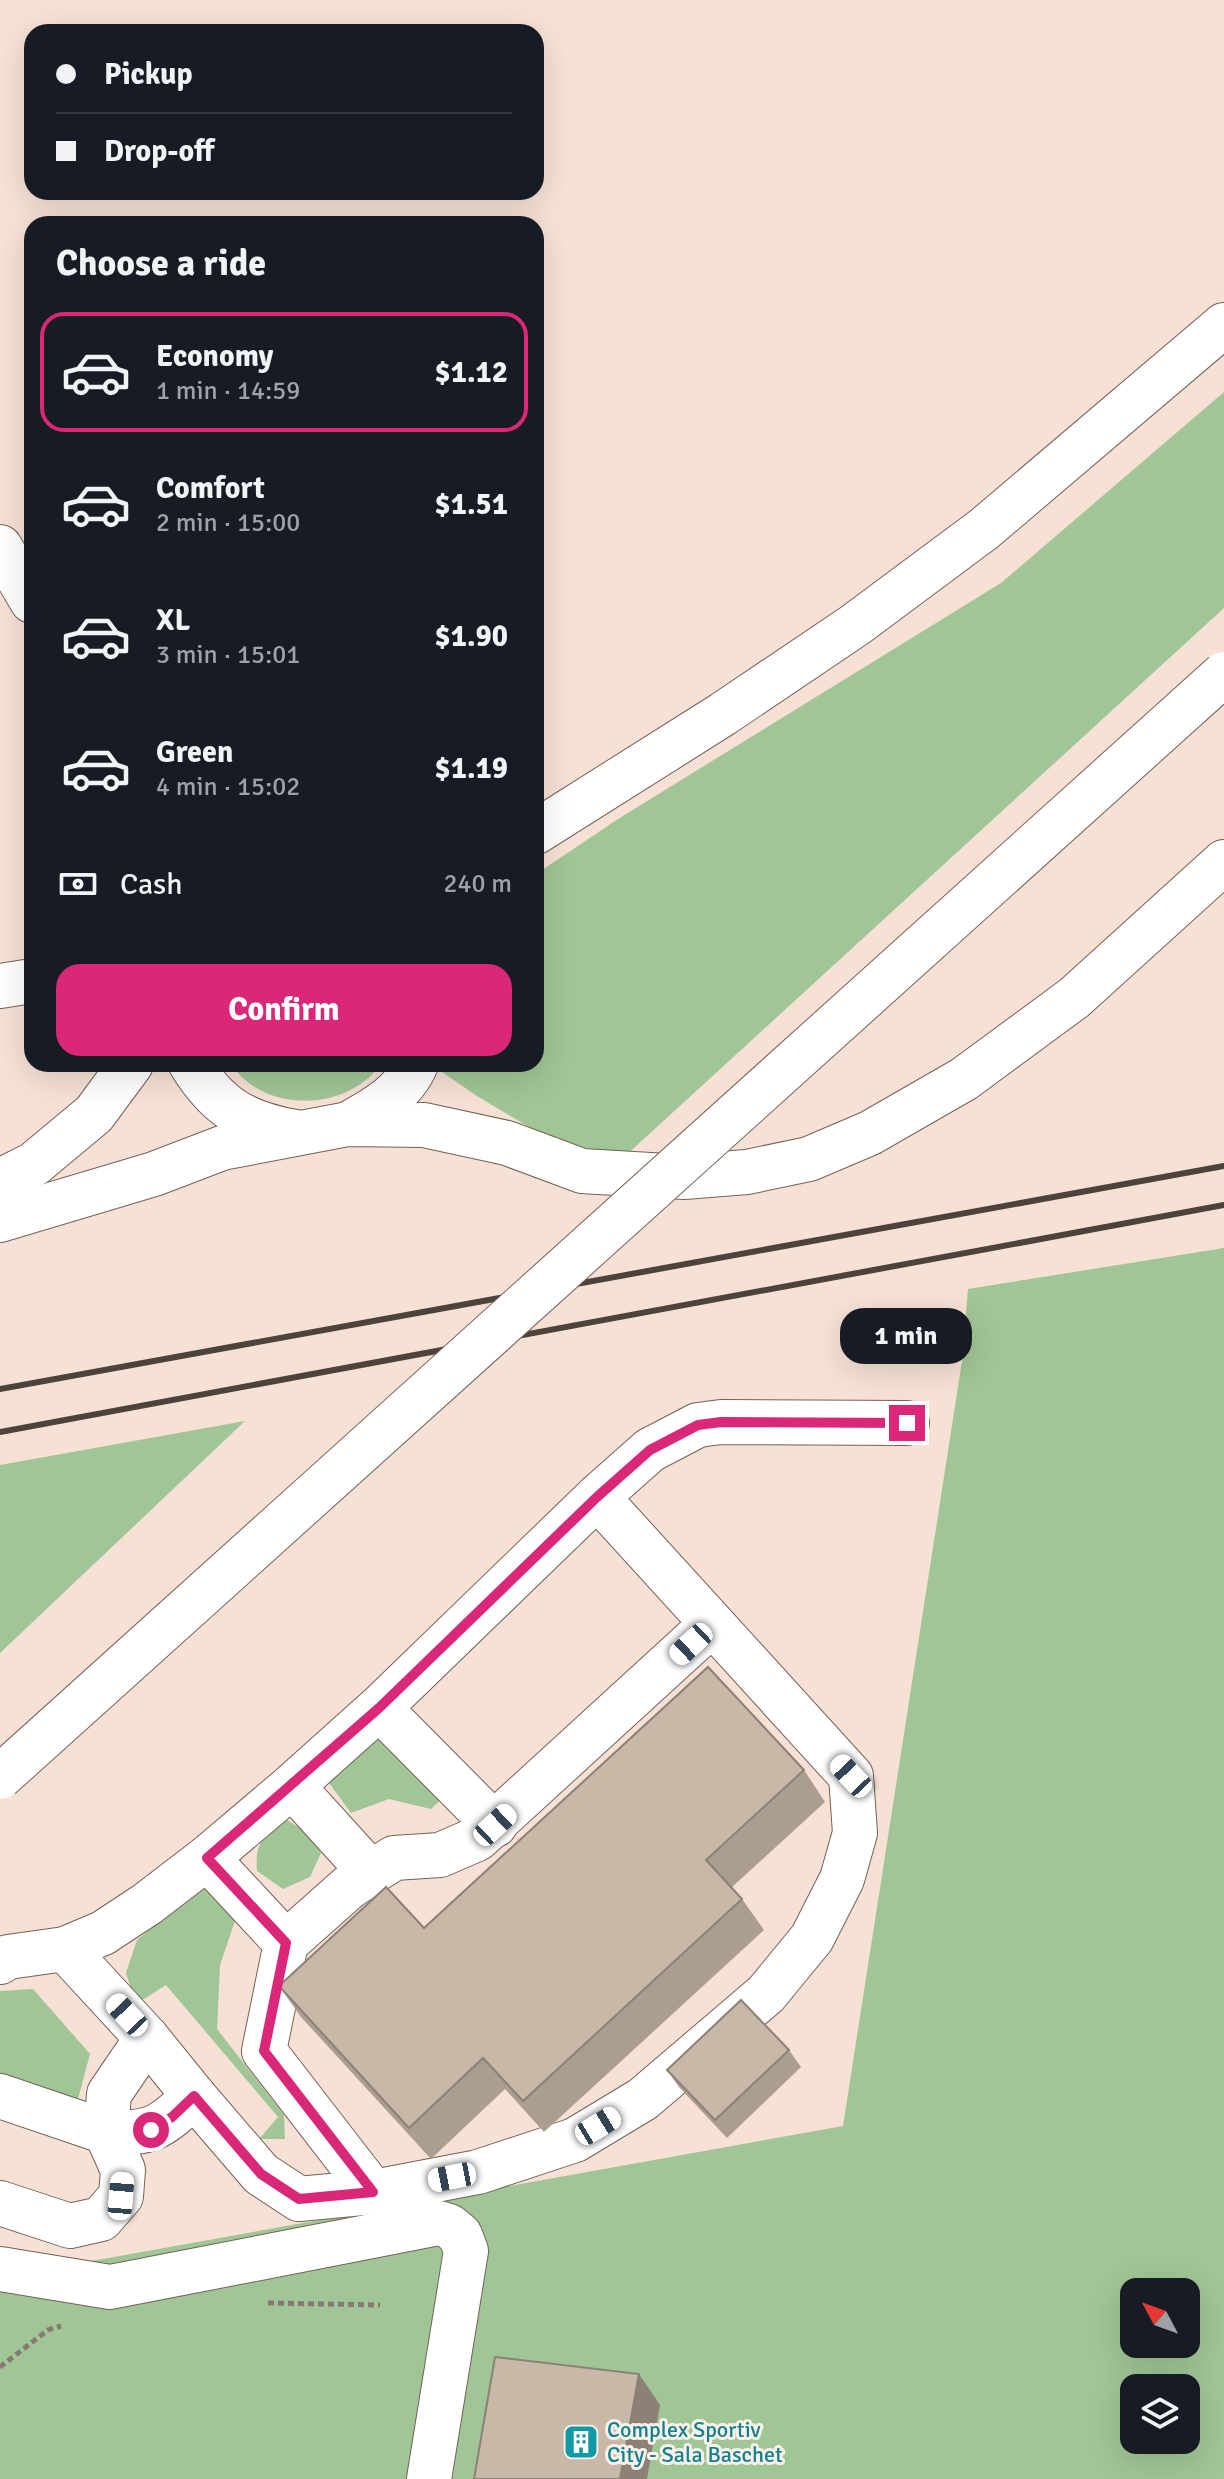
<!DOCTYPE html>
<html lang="en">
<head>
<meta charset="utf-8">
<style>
  :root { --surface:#171b24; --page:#242831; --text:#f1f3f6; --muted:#9ea1a6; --line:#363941; --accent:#db2777 }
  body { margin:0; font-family:Signika,sans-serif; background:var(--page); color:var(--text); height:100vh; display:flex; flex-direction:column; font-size:30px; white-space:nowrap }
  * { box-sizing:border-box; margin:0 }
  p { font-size:26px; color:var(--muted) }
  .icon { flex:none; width:44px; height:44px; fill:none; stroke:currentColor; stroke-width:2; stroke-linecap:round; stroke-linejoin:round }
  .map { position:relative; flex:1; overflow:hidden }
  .details { position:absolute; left:24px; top:216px; width:520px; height:856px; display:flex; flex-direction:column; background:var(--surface); border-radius:24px; box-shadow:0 8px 32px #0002 }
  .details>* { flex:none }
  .hud { position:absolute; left:24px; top:24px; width:520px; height:176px; border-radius:24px; box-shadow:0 8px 32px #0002; display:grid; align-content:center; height:176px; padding:0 32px; background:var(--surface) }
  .needle { width:52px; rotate:311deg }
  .buttons { position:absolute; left:1120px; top:2278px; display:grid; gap:16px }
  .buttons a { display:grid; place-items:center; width:80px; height:80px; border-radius:16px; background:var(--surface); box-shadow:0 8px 32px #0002; font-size:40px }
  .end { position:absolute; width:36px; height:36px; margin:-18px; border:10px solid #db2777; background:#fff; box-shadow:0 0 0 4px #fff }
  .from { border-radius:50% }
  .bubble { position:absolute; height:56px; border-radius:24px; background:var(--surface); box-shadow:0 8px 32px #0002; font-size:26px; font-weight:800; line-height:56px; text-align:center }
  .car { position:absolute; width:24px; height:48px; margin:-24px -12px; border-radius:10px; box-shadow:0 0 6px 2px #0007; background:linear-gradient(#fff 24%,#345 0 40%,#fff 0 76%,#345 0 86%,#fff 0) }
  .hud b { display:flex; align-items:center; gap:28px; height:76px; font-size:30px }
  .hud b+b { border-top:2px solid var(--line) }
  .hud i { width:20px; height:20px; background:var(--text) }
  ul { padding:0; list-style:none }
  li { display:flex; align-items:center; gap:24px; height:120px; margin:0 16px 12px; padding:0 16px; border:4px solid transparent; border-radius:24px }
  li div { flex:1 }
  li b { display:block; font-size:30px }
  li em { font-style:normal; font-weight:800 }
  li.selected { border-color:var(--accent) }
  li>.icon { width:72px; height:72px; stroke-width:1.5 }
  h2 { padding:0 32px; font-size:36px; line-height:96px }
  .pay { display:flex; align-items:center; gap:20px; height:88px; padding:0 32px; font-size:30px }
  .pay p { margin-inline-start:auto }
  .primary-button { display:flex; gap:16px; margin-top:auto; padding:16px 32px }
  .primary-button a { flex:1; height:92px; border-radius:24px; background:var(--accent); color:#fff; font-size:32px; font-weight:800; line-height:92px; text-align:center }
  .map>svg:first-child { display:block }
  .green { fill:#a0c596; fill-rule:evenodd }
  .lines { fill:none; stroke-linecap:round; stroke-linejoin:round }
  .minor-casing { stroke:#746156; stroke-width:46 }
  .path { stroke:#877971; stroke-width:5; stroke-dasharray:6 4; stroke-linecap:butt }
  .minor { stroke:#fff; stroke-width:44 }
  .rail { stroke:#4d433d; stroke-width:6 }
  .major-bridge-casing { stroke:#746156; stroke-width:46; stroke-linecap:butt }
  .major-bridge { stroke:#fff; stroke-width:44 }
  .wall { fill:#ab9e90 }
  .shaded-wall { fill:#8b8175 }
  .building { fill:#c7b8a7; stroke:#8b8175; stroke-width:2 }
  .route { stroke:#db2777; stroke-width:10 }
  .labels { text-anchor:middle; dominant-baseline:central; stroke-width:6; stroke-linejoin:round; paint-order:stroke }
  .culture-label { font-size:22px; fill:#0d838f; stroke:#fdf0e8; text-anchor:start }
</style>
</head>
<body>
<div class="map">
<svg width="1224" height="2479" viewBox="0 0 1224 2479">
  <rect width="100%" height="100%" fill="#f6e1d4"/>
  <!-- green -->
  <g class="green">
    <path d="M1224,392V608L624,1157L549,1139L477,1096L442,1072L443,1064H536V874L618,819L1001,583Z"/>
    <path d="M231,1064H381C347,1112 264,1114 231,1064Z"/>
    <path d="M1224,1248V2479H0V2251L86,2262L843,2126L962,1361L968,1289ZM1134,2292H1186V2344H1134ZM1134,2388H1186V2440H1134Z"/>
    <path d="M245,1421L0,1653V1465Z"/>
    <path d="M387,1731L446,1795L431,1809L389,1799L351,1813L324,1776Z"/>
    <path d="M287,1820L308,1833L321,1853L310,1877L283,1889L257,1871C255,1841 263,1836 287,1820Z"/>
    <path d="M204,1885L236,1918L220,1965L217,2029L284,2115L285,2139H259L278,2117L166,1985L136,2004L126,1973L137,1940Z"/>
    <path d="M33,1989L90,2054L78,2099L0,2083V1991Z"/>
  </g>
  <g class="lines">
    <defs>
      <g id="minor">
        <path d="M0,547L32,601"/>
        <path d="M536,832L723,714L855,625L984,529L1224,325"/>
        <path d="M0,986L32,981"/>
        <path d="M191,1064C218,1108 245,1123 295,1132"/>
        <path d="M348,1124C374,1110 404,1093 416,1064"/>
        <path d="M0,1181L34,1164L94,1114L131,1064"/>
        <path d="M0,1220L154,1174L222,1148L348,1124L424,1125L507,1143L582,1171L684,1177L747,1172L809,1159L870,1133L964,1079L1074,998L1224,862"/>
        <path d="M379,1708L495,1825"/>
        <path d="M292,1786L371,1873"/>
        <path d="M207,1858L286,1943"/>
        <path d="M65,1949L147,2038L194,2096"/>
        <path d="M0,1962L8,1957L65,1949L103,1933L147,1904L207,1858L292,1786L379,1708L597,1497L650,1450L698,1425L721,1422L907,1423"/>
        <path d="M147,2038L109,2094L106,2132C153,2135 161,2127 194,2096L261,2174L299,2199L373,2192L478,2172L575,2140L643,2099L766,1994L812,1938L842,1879L855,1833L851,1776L597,1497"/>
        <path d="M0,2096L106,2132L123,2170L121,2196L101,2219L70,2226L0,2203"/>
        <path d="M373,2192L264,2051L286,1943L349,1887L394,1858L440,1855L477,1839L712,1624"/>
        <path d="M0,2269L110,2287L439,2223L449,2226L460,2235L466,2251L429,2479"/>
      </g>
    </defs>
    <!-- minor casing -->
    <use href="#minor" class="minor-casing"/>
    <!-- path -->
    <g class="path">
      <path d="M268,2303L380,2305"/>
      <path d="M0,2367L48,2330L61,2326"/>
    </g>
    <!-- minor -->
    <use href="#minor" class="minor"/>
    <!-- rail -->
    <g class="rail">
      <path d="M0,1389L1224,1166"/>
      <path d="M0,1432L1224,1205"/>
    </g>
    <defs>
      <path id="major-bridge" d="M0,1777L1224,674"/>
    </defs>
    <!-- major-bridge casing -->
    <use href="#major-bridge" class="major-bridge-casing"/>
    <!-- major-bridge -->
    <use href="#major-bridge" class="major-bridge"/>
  </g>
  <!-- wall -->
  <g class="wall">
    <path d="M804,1770L825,1802L731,1888L742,1899L764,1930L544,2132L505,2089L431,2159L301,2017L279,1986L424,1928Z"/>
    <path d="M789,2050L801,2067L727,2138L679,2087L667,2070Z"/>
  </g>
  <!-- shaded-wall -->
  <path class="shaded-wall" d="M639,2374L660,2405L647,2479H620Z"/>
  <!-- building -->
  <g class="building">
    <path d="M708,1667L804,1770L706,1860L742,1899L523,2101L483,2058L409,2128L279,1986L386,1887L424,1928Z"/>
    <path d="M741,2000L789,2050L715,2120L667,2070Z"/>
    <path d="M495,2357L639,2374L620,2479H474Z"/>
  </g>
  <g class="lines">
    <!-- route -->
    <path class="route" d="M151,2130L172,2117L194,2096L261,2174L299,2199L373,2192L264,2051L286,1943L207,1858L379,1708L597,1497L650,1450L698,1425L721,1422L907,1423"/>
  </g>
  <!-- icons -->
  <defs>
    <symbol id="building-square" viewBox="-11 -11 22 22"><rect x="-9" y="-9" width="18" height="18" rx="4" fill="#0f9aa8" stroke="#fdf0e8"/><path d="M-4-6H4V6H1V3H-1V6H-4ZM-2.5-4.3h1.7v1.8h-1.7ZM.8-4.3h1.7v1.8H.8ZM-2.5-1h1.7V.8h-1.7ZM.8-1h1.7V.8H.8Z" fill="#fff"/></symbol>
  </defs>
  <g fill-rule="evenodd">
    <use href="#building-square" x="561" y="2422" width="40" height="40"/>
  </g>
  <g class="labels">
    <!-- culture labels -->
    <g class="culture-label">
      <text x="607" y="2429">Complex Sportiv<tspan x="607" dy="25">City - Sala Baschet</tspan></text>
    </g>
  </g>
</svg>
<div class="buttons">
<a><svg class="needle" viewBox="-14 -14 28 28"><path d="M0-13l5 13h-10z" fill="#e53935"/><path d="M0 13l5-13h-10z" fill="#9ea1a6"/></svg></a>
<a><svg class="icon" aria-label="layers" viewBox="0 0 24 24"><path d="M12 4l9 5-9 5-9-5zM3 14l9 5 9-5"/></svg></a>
</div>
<i class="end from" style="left:151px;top:2130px"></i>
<i class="end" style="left:907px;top:1423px"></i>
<div class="bubble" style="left:840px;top:1308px;width:132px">1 min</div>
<i class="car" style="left:691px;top:1644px;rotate:227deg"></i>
<i class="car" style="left:851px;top:1776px;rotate:317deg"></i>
<i class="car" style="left:495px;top:1825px;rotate:47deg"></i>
<i class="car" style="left:127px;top:2015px;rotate:317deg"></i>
<i class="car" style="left:598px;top:2126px;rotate:59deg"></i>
<i class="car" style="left:452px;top:2177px;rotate:259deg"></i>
<i class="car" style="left:121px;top:2196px;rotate:5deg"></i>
<div class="hud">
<b><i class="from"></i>Pickup</b>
<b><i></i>Drop-off</b>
</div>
<section class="details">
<h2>Choose a ride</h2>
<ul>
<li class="selected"><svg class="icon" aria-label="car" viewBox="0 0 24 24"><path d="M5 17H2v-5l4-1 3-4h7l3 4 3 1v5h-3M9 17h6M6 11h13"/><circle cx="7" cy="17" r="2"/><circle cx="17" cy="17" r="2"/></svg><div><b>Economy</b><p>1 min · 14:59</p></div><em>$1.12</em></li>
<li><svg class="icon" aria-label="car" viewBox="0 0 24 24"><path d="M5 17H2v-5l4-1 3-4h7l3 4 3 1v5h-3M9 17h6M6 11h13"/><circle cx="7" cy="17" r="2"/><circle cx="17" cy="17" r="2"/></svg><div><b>Comfort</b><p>2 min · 15:00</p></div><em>$1.51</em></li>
<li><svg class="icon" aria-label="car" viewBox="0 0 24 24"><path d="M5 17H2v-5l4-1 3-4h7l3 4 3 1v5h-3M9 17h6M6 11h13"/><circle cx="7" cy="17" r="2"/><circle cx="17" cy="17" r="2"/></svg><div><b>XL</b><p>3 min · 15:01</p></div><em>$1.90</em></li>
<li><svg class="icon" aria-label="car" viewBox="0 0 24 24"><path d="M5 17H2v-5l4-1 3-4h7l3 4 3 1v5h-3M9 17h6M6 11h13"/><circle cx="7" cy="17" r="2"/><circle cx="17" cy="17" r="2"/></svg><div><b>Green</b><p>4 min · 15:02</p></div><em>$1.19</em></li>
</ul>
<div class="pay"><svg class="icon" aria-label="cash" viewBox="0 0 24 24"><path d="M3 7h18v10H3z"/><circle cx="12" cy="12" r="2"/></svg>Cash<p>240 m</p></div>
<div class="primary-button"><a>Confirm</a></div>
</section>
</div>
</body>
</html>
